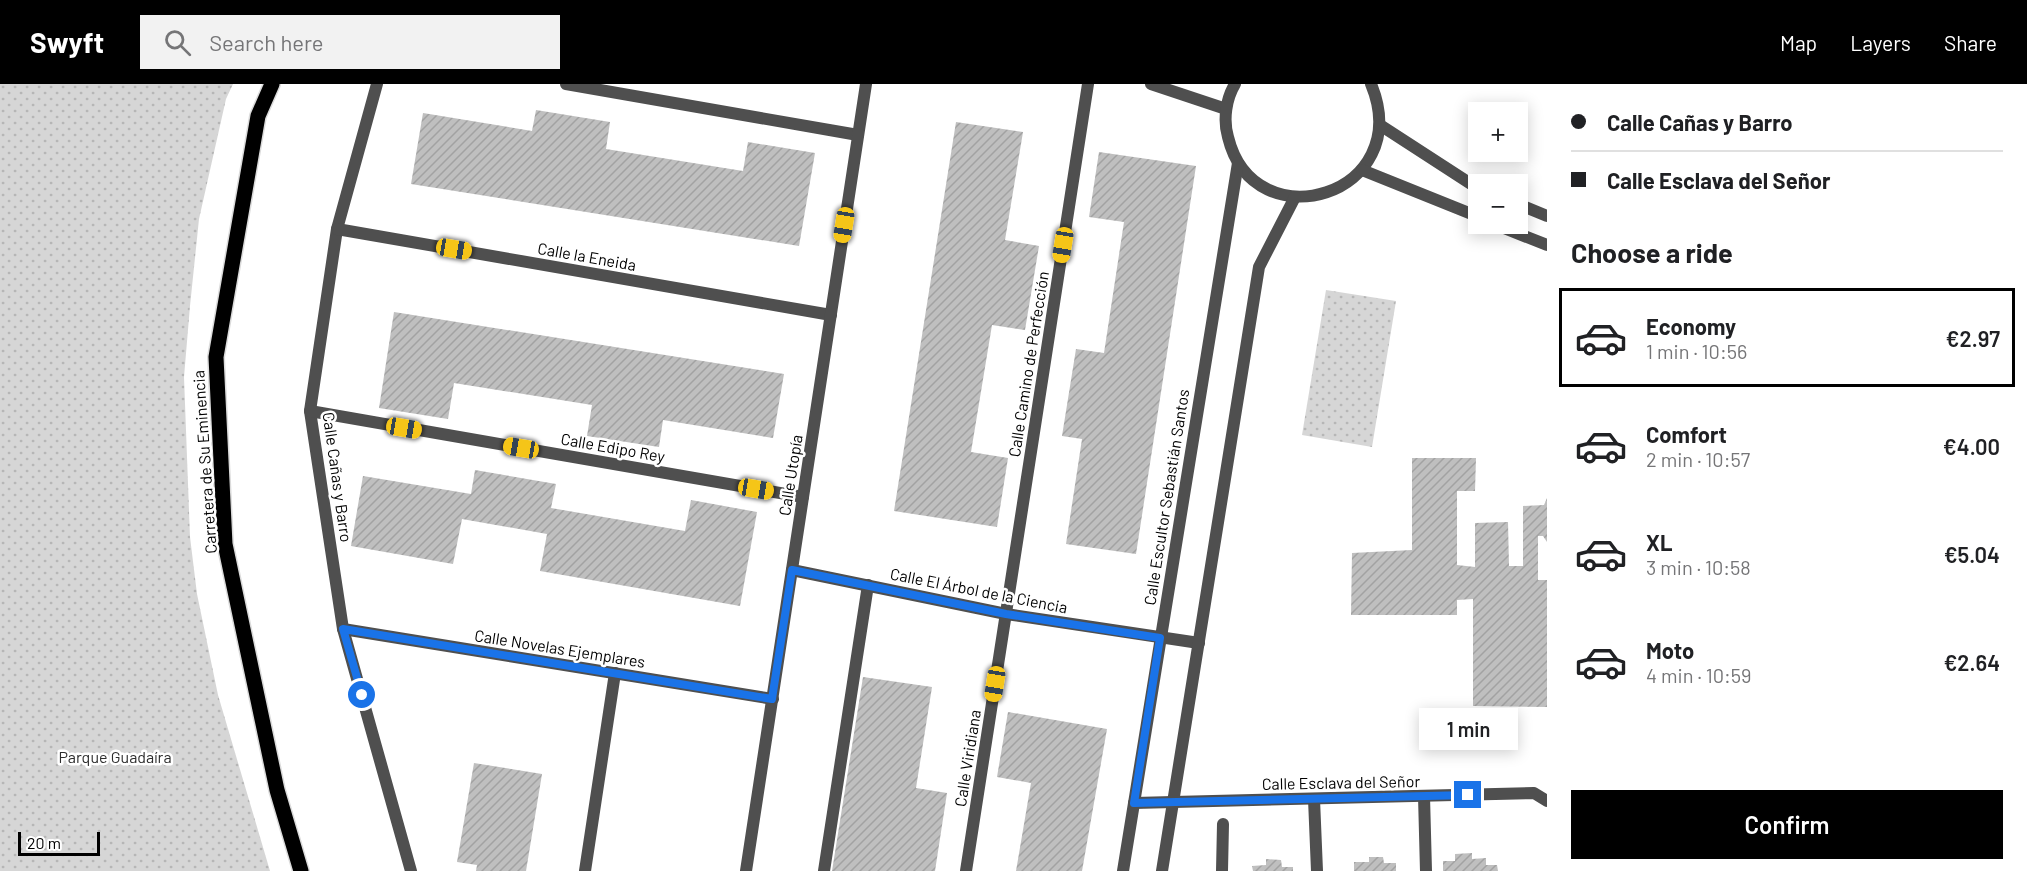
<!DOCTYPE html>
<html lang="en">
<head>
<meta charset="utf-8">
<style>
  :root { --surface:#fff; --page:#f2f2f2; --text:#202124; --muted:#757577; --line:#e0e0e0; --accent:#000 }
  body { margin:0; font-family:Barlow,sans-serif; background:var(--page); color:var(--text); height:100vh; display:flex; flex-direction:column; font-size:22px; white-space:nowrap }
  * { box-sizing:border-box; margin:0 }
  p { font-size:20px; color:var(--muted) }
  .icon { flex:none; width:33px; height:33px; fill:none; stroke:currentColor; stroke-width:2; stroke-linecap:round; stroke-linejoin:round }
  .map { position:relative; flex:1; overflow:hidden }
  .drawer { display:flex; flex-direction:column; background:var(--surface); width:480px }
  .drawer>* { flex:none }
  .hud { display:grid; align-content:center; height:132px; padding:0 24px; background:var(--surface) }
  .buttons { position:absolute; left:1468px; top:18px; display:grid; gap:12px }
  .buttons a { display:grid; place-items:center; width:60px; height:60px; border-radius:0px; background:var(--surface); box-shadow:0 3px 15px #0003; font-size:30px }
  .scale { position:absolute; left:18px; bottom:15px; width:82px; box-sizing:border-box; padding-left:6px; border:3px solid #000; border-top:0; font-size:16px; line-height:21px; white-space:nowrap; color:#000; -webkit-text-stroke:4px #fff; paint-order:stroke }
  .end { position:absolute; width:27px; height:27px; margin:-14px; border:8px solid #1a73e8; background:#fff; box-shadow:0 0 0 3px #fff }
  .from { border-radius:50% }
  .bubble { position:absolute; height:42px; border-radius:0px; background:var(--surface); box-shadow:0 3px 15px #0003; font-size:20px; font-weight:600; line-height:42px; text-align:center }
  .car { position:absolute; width:18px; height:36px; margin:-18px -9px; border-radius:8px; box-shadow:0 0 4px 2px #0007; background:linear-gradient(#f5c518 24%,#345 0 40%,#f5c518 0 76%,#345 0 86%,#f5c518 0) }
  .hud b { display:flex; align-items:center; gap:21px; height:57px; font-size:22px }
  .hud b+b { border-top:2px solid var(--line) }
  .hud i { width:15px; height:15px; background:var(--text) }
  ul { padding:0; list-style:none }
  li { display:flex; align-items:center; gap:18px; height:99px; margin:0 12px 9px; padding:0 12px; border:3px solid transparent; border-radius:0px }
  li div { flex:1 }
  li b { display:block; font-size:22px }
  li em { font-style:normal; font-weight:600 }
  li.on { border-color:var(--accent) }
  li>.icon { width:54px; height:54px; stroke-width:1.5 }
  h2 { padding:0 24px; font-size:27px; line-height:72px }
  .cta { display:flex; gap:12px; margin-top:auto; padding:12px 24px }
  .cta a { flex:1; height:69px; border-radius:0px; background:var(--accent); color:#fff; font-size:24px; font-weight:600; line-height:69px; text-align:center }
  header { display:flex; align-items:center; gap:36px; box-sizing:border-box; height:84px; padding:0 30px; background:var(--accent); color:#fff }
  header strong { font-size:28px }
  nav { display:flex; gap:33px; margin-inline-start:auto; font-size:21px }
  .search { width:420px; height:54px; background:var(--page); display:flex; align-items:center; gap:15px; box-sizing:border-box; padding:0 21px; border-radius:0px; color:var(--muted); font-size:22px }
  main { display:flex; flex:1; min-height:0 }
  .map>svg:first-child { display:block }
  .grass { fill:url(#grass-dots) }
  .building { fill:url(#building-hatch) }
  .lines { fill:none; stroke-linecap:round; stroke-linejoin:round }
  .primary-casing { stroke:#dbdbdb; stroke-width:18 }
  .pedestrian { stroke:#4f4f4f; stroke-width:12 }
  .minor { stroke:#4f4f4f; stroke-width:12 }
  .tertiary { stroke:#4f4f4f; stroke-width:12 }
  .primary { stroke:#000; stroke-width:15 }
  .route { stroke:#1a73e8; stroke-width:8 }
  .labels { text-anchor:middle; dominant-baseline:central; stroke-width:5; stroke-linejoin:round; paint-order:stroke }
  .street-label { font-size:16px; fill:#000; stroke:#fff }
  .park-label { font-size:16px; fill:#2d2d2d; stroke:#fff }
</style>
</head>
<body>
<header>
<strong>Swyft</strong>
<div class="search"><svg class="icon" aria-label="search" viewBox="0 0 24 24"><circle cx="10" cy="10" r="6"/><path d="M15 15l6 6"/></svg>Search here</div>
<nav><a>Map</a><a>Layers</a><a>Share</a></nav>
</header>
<main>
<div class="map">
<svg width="1547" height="787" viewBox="0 0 1547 787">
  <defs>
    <pattern id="grass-dots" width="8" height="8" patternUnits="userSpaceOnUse" patternTransform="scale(1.5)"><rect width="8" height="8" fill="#d6d6d6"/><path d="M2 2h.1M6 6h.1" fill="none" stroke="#b6b6b6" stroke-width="1.8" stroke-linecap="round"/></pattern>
    <pattern id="building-hatch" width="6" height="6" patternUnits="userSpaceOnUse" patternTransform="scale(1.5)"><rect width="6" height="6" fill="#bfbfbf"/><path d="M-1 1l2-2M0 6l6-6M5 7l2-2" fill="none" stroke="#a2a2a2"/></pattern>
  </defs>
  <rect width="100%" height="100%" fill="#fff"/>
  <!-- grass -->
  <g class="grass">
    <path d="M0,0H233L226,15L199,135L190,222L184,293L190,453L197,510L218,611L270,787H0Z"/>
    <path d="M1326,206L1396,217L1372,363L1302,351Z"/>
  </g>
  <!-- building -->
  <g class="building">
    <path d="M536,26L610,38L606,65L743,87L748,58L815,69L799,162L411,100L423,29L532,47Z"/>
    <path d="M956,38L1023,48L1005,156L1039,162L1025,246L992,241L971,368L1008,374L997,443L894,427Z"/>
    <path d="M1099,68L1196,82L1136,470L1066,460L1082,355L1062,352L1076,265L1104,269L1124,138L1089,133Z"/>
    <path d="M394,228L784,290L773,354L663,336L659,363L587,352L592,321L454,299L448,335L379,324Z"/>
    <path d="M1412,374H1476L1475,407H1457V481L1475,483V439L1508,438L1509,482H1523V422L1544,421L1547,414V458L1543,452H1538V496H1547V623L1473,622V515L1457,516V531H1351L1352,469L1412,466Z"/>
    <path d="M475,386L556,400L551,424L685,447L691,416L757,428L740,522L540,487L547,450L462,435L453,480L351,462L363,392L471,410Z"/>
    <path d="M863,593L932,603L916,704L947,709L935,787H832Z"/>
    <path d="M1008,628L1107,645L1082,787H1016L1031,699L997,693Z"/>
    <path d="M474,679L542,690L526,787H476L477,781L457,778Z"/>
    <path d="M1472,769V775L1486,774V781H1497L1498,787H1443V777H1455V770Z"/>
    <path d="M1369,773H1383L1384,779H1396V787H1354V778H1369Z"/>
    <path d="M1266,775L1281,776L1282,783H1293V787H1253L1252,782L1266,781Z"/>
  </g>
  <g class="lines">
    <defs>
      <path id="primary" d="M272,0L258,32L216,273L225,460L277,706L301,787"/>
    </defs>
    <!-- primary casing -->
    <use href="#primary" class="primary-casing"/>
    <!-- pedestrian -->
    <g class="pedestrian">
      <path d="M1424,712L1426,787"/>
      <path d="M1314,715L1317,787"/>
      <path d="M1222,787L1223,740"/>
    </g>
    <!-- minor -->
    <g class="minor">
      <path d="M377,0L337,145L310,327L343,545L411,787"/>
      <path d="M566,0L858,51"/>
      <path d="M1151,0L1226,25"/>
      <path d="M337,145L831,231"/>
      <path d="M310,327L803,413"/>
      <path d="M792,486L1006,530L1199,559"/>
      <path d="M343,545L773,615"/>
      <path d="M1134,719L1534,709L1547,717"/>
      <path d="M585,787L615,589"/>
      <path d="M746,787L866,0"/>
      <path d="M824,787L868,501"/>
      <path d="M966,787L1088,0"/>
    </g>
    <!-- tertiary -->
    <g class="tertiary">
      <path d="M1235,0C1226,15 1223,36 1228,53C1254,160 1417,111 1371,0"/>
      <path d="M1380,41L1471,100L1479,104"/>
      <path d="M1362,86L1479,133"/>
      <path d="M1518,120L1547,132"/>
      <path d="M1494,140L1547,161"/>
      <path d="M1123,787L1238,79"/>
      <path d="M1162,787L1259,183L1295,113"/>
    </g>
    <!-- primary -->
    <use href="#primary" class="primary"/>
  </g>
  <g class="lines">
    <!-- route -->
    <path class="route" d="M362,611L343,545L772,615L792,486L1006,530L1160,554L1134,719L1468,711"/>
  </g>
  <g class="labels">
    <!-- street labels -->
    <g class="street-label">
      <text transform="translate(587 172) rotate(10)">Calle la Eneida</text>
      <text transform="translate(1028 280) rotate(-81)">Calle Camino de Perfección</text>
      <text transform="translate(613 363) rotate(10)">Calle Edipo Rey</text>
      <text transform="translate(204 378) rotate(-94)">Carretera de Su Eminencia</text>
      <text transform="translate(790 391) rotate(-81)">Calle Utopía</text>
      <text transform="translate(338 393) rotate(82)">Calle Cañas y Barro</text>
      <text transform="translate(1166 413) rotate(-81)">Calle Escultor Sebastián Santos</text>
      <text transform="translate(979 506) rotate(11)">Calle El Árbol de la Ciencia</text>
      <text transform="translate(560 564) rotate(9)">Calle Novelas Ejemplares</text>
      <text transform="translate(967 674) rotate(-81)">Calle Viridiana</text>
      <text transform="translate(1341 698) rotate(-1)">Calle Esclava del Señor</text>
    </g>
    <!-- park labels -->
    <g class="park-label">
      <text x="115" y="672">Parque Guadaíra</text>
    </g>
  </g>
</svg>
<div class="buttons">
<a>+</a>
<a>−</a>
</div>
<div class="scale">20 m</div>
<i class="end from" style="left:362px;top:611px"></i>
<i class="end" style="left:1468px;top:711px"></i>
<div class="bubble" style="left:1419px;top:624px;width:99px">1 min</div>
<i class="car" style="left:844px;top:141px;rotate:189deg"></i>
<i class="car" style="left:1063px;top:161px;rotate:189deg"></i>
<i class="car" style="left:454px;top:165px;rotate:100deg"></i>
<i class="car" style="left:404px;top:344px;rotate:100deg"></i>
<i class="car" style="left:521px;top:364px;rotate:280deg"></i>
<i class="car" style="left:756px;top:405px;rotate:100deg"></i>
<i class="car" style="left:995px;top:600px;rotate:189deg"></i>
</div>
<section class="drawer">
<div class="hud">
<b><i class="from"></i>Calle Cañas y Barro</b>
<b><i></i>Calle Esclava del Señor</b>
</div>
<h2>Choose a ride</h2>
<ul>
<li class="on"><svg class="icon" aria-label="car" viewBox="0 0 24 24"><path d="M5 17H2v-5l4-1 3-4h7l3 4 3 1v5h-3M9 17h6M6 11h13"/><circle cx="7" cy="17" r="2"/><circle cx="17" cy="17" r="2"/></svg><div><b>Economy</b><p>1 min · 10:56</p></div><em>€2.97</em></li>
<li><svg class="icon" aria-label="car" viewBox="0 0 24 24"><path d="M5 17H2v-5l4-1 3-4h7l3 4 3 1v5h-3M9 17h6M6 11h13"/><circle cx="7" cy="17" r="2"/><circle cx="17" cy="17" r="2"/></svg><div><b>Comfort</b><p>2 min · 10:57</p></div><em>€4.00</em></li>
<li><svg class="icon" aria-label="car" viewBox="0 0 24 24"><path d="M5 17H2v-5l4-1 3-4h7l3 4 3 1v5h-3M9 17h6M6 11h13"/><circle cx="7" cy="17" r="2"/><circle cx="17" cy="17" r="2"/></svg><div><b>XL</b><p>3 min · 10:58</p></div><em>€5.04</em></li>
<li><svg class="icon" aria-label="car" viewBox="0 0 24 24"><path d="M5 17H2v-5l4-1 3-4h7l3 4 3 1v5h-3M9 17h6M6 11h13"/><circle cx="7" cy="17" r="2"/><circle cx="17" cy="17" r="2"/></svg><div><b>Moto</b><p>4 min · 10:59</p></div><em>€2.64</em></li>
</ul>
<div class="cta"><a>Confirm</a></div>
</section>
</main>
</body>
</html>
